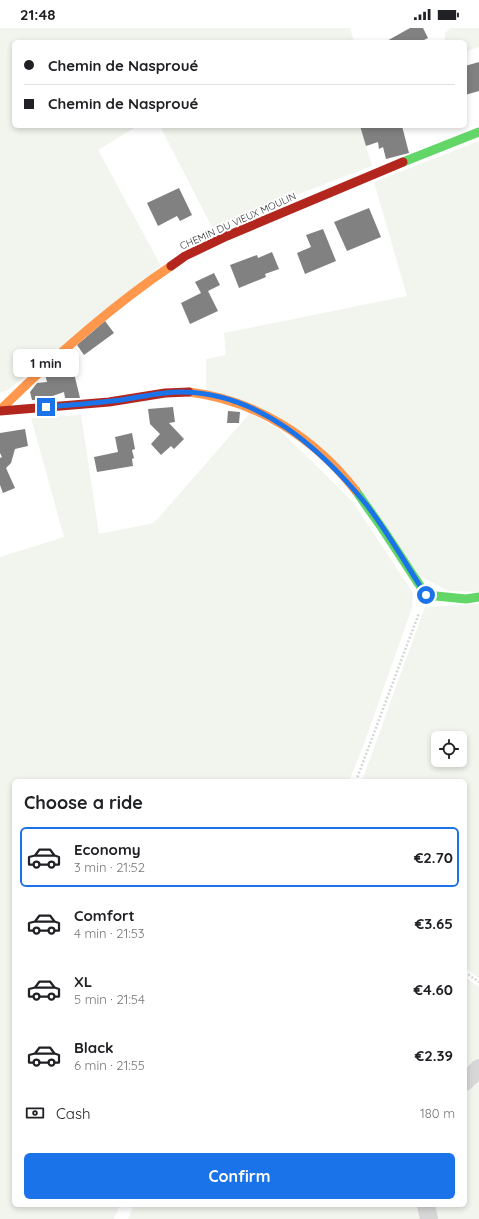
<!DOCTYPE html>
<html lang="en">
<head>
<meta charset="utf-8">
<style>
  :root { --surface:#fff; --page:#f6f6f6; --text:#202124; --muted:#757577; --line:#e0e0e0; --accent:#1a73e8 }
  body { margin:0; font-family:Quicksand,sans-serif; background:var(--page); color:var(--text); height:100vh; display:flex; flex-direction:column; font-size:15px; white-space:nowrap }
  * { box-sizing:border-box; margin:0 }
  p { font-size:13px; color:var(--muted) }
  .icon { flex:none; width:22px; height:22px; fill:none; stroke:currentColor; stroke-width:2; stroke-linecap:round; stroke-linejoin:round }
  .map { position:relative; flex:1; overflow:hidden }
  .sheet { position:absolute; left:12px; top:751px; width:455px; height:428px; display:flex; flex-direction:column; background:var(--surface); border-radius:6px; box-shadow:0 2px 6px #0003 }
  .sheet>* { flex:none }
  .hud { position:absolute; left:12px; top:12px; width:455px; height:88px; border-radius:6px; box-shadow:0 2px 6px #0003; display:grid; align-content:center; height:88px; padding:0 12px; background:var(--surface) }
  .buttons { position:absolute; left:431px; top:703px; display:grid; gap:8px }
  .buttons a { display:grid; place-items:center; width:36px; height:36px; border-radius:6px; background:var(--surface); box-shadow:0 2px 6px #0003; font-size:20px }
  .end { position:absolute; width:18px; height:18px; margin:-9px; border:5px solid #1a73e8; background:#fff; box-shadow:0 0 0 2px #fff }
  .from { border-radius:50% }
  .bubble { position:absolute; height:28px; border-radius:6px; background:var(--surface); box-shadow:0 2px 6px #0003; font-size:13px; font-weight:700; line-height:28px; text-align:center }
  .hud b { display:flex; align-items:center; gap:14px; height:38px; font-size:15px }
  .hud b+b { border-top:1px solid var(--line) }
  .hud i { width:10px; height:10px; background:var(--text) }
  ul { padding:0; list-style:none }
  li { display:flex; align-items:center; gap:12px; height:60px; margin:0 8px 6px; padding:0 4px; border:2px solid transparent; border-radius:6px }
  li div { flex:1 }
  li b { display:block; font-size:15px }
  li em { font-style:normal; font-weight:700 }
  li.active { border-color:var(--accent) }
  li>.icon { width:36px; height:36px; stroke-width:1.5 }
  h2 { padding:0 12px; font-size:18px; line-height:48px }
  .pay { display:flex; align-items:center; gap:10px; height:44px; padding:0 12px; font-size:15px }
  .pay p { margin-inline-start:auto }
  .cta { display:flex; gap:8px; margin-top:auto; padding:8px 12px }
  .cta a { flex:1; height:46px; border-radius:6px; background:var(--accent); color:#fff; font-size:16px; font-weight:700; line-height:46px; text-align:center }
  .status { display:flex; justify-content:space-between; align-items:center; height:28px; padding:0 20px; background:var(--surface); direction:ltr }
  .status svg { height:11px; fill:currentColor }
  .map>svg:first-child { display:block }
  .green { fill:#f1f5ed; fill-rule:evenodd }
  .building { fill:#818181 }
  .lines { fill:none; stroke-linecap:round; stroke-linejoin:round }
  .path { stroke:#d6d6d6; stroke-width:2.5; stroke-dasharray:2 2; stroke-linecap:butt }
  .street { stroke:#d7d7d7; stroke-width:18 }
  .fast { stroke:#63d668; stroke-width:9 }
  .slow { stroke:#ff974d; stroke-width:9 }
  .jam { stroke:#b3261e; stroke-width:9 }
  .route { stroke:#1a73e8; stroke-width:5 }
  .labels { text-anchor:middle; dominant-baseline:central; stroke-width:4; stroke-linejoin:round; paint-order:stroke }
  .street-label { font-size:10px; fill:#333; stroke:#fff }
</style>
</head>
<body>
<div class="status"><b>21:48</b><svg viewBox="0 0 49 12"><path d="M0 12V9h3v3zM5 12V6h3v6zM10 12V3h3v9zM15 12V0h3v12zM26 1h20v11H26zM47 4h2v5h-2z"/></svg></div>
<div class="map">
<svg width="479" height="1191" viewBox="0 0 479 1191">
  <rect width="100%" height="100%" fill="#fff"/>
  <!-- green -->
  <g class="green">
    <path d="M0,0H350L354,14H14V98H137L98,122L161,238L8,362L0,365Z"/>
    <path d="M451,0H479V19L465,24V14H445V5Z"/>
    <path d="M160,98H360L372,138L291,169L215,205Z"/>
    <path d="M479,113V564L449,563L421,549L325,422L206,362V331L226,327L224,305L407,268L374,154Z"/>
    <path d="M250,385L281,403L353,474L413,565L412,580L362,721L349,753H14V1177H120L114,1191H0V529L64,509L31,390L81,387L99,506L154,495Z"/>
    <path d="M479,576V950L465,940V753H362L425,579ZM438,710H460V732H438Z"/>
    <path d="M465,949L479,959V1034L465,1047Z"/>
    <path d="M479,1049V1191H436L432,1177H465V1065Z"/>
    <path d="M134,1177H422L424,1191H128Z"/>
  </g>
  <!-- building -->
  <g class="building">
    <path d="M410,0H423L428,10L420,14H385Z"/>
    <path d="M479,34V63L465,67V38Z"/>
    <path d="M360,98H402L409,125L386,131L383,119L379,121L378,114L366,118Z"/>
    <path d="M179,160L192,187L180,193L177,188L158,198L147,175Z"/>
    <path d="M369,180L381,209L347,223L334,194Z"/>
    <path d="M323,201L336,233L305,246L297,225L311,219L306,207Z"/>
    <path d="M272,224L279,241L265,246L266,249L239,260L230,237L257,227L258,230Z"/>
    <path d="M214,245L220,257L208,263L218,283L190,296L181,275L201,265L195,254Z"/>
    <path d="M105,293L114,305L84,327L77,317Z"/>
    <path d="M72,337L80,370H65L64,364L41,372H32L30,364L37,355L47,354L45,346L57,339L58,342Z"/>
    <path d="M173,379L175,394L169,395L184,411L174,421L171,418L161,427L151,416L160,406L150,396L148,381Z"/>
    <path d="M228,383L240,384L239,395H227Z"/>
    <path d="M25,401L28,418L15,421L11,435L6,440L15,460L3,465L0,457V430L2,429L0,425V405Z"/>
    <path d="M132,405L135,421L132,422L134,430L132,431L133,438L97,444L94,429L118,424L115,409Z"/>
  </g>
  <g class="lines">
    <!-- path -->
    <g class="path">
      <path d="M356,753L419,585"/>
      <path d="M465,944L479,954"/>
    </g>
    <!-- street -->
    <g class="street">
      <path d="M465,1054L479,1040"/>
      <path d="M426,1177L429,1191"/>
    </g>
    <!-- fast -->
    <g class="fast">
      <path d="M403,134L479,104"/>
      <path d="M356,463L382,500L426,567L466,571L479,569"/>
    </g>
    <!-- slow -->
    <g class="slow">
      <path d="M189,364C256,372 315,410 356,463"/>
      <path d="M0,382C54,329 109,280 171,238"/>
    </g>
    <!-- jam -->
    <g class="jam">
      <path d="M171,238L185,228L227,208L403,134"/>
      <path d="M0,383L109,374L165,365L189,364"/>
    </g>
  </g>
  <g class="lines">
    <!-- route -->
    <path class="route" d="M46,379C71,377 96,375 121,372C141,369 164,363 184,364C260,366 320,420 366,476C387,503 407,538 426,567"/>
  </g>
  <g class="labels">
    <!-- street labels -->
    <g class="street-label">
      <text transform="translate(238 193) rotate(-24)">CHEMIN DU VIEUX MOULIN</text>
    </g>
  </g>
</svg>
<div class="buttons">
<a><svg class="icon" aria-label="locate" viewBox="0 0 24 24"><circle cx="12" cy="12" r="6"/><path d="M12 2v4M12 18v4M2 12h4M18 12h4"/></svg></a>
</div>
<i class="end from" style="left:426px;top:567px"></i>
<i class="end" style="left:46px;top:379px"></i>
<div class="bubble" style="left:13px;top:321px;width:66px">1 min</div>
<div class="hud">
<b><i class="from"></i>Chemin de Nasproué</b>
<b><i></i>Chemin de Nasproué</b>
</div>
<section class="sheet">
<h2>Choose a ride</h2>
<ul>
<li class="active"><svg class="icon" aria-label="car" viewBox="0 0 24 24"><path d="M5 17H2v-5l4-1 3-4h7l3 4 3 1v5h-3M9 17h6M6 11h13"/><circle cx="7" cy="17" r="2"/><circle cx="17" cy="17" r="2"/></svg><div><b>Economy</b><p>3 min · 21:52</p></div><em>€2.70</em></li>
<li><svg class="icon" aria-label="car" viewBox="0 0 24 24"><path d="M5 17H2v-5l4-1 3-4h7l3 4 3 1v5h-3M9 17h6M6 11h13"/><circle cx="7" cy="17" r="2"/><circle cx="17" cy="17" r="2"/></svg><div><b>Comfort</b><p>4 min · 21:53</p></div><em>€3.65</em></li>
<li><svg class="icon" aria-label="car" viewBox="0 0 24 24"><path d="M5 17H2v-5l4-1 3-4h7l3 4 3 1v5h-3M9 17h6M6 11h13"/><circle cx="7" cy="17" r="2"/><circle cx="17" cy="17" r="2"/></svg><div><b>XL</b><p>5 min · 21:54</p></div><em>€4.60</em></li>
<li><svg class="icon" aria-label="car" viewBox="0 0 24 24"><path d="M5 17H2v-5l4-1 3-4h7l3 4 3 1v5h-3M9 17h6M6 11h13"/><circle cx="7" cy="17" r="2"/><circle cx="17" cy="17" r="2"/></svg><div><b>Black</b><p>6 min · 21:55</p></div><em>€2.39</em></li>
</ul>
<div class="pay"><svg class="icon" aria-label="cash" viewBox="0 0 24 24"><path d="M3 7h18v10H3z"/><circle cx="12" cy="12" r="2"/></svg>Cash<p>180 m</p></div>
<div class="cta"><a>Confirm</a></div>
</section>
</div>
</body>
</html>
